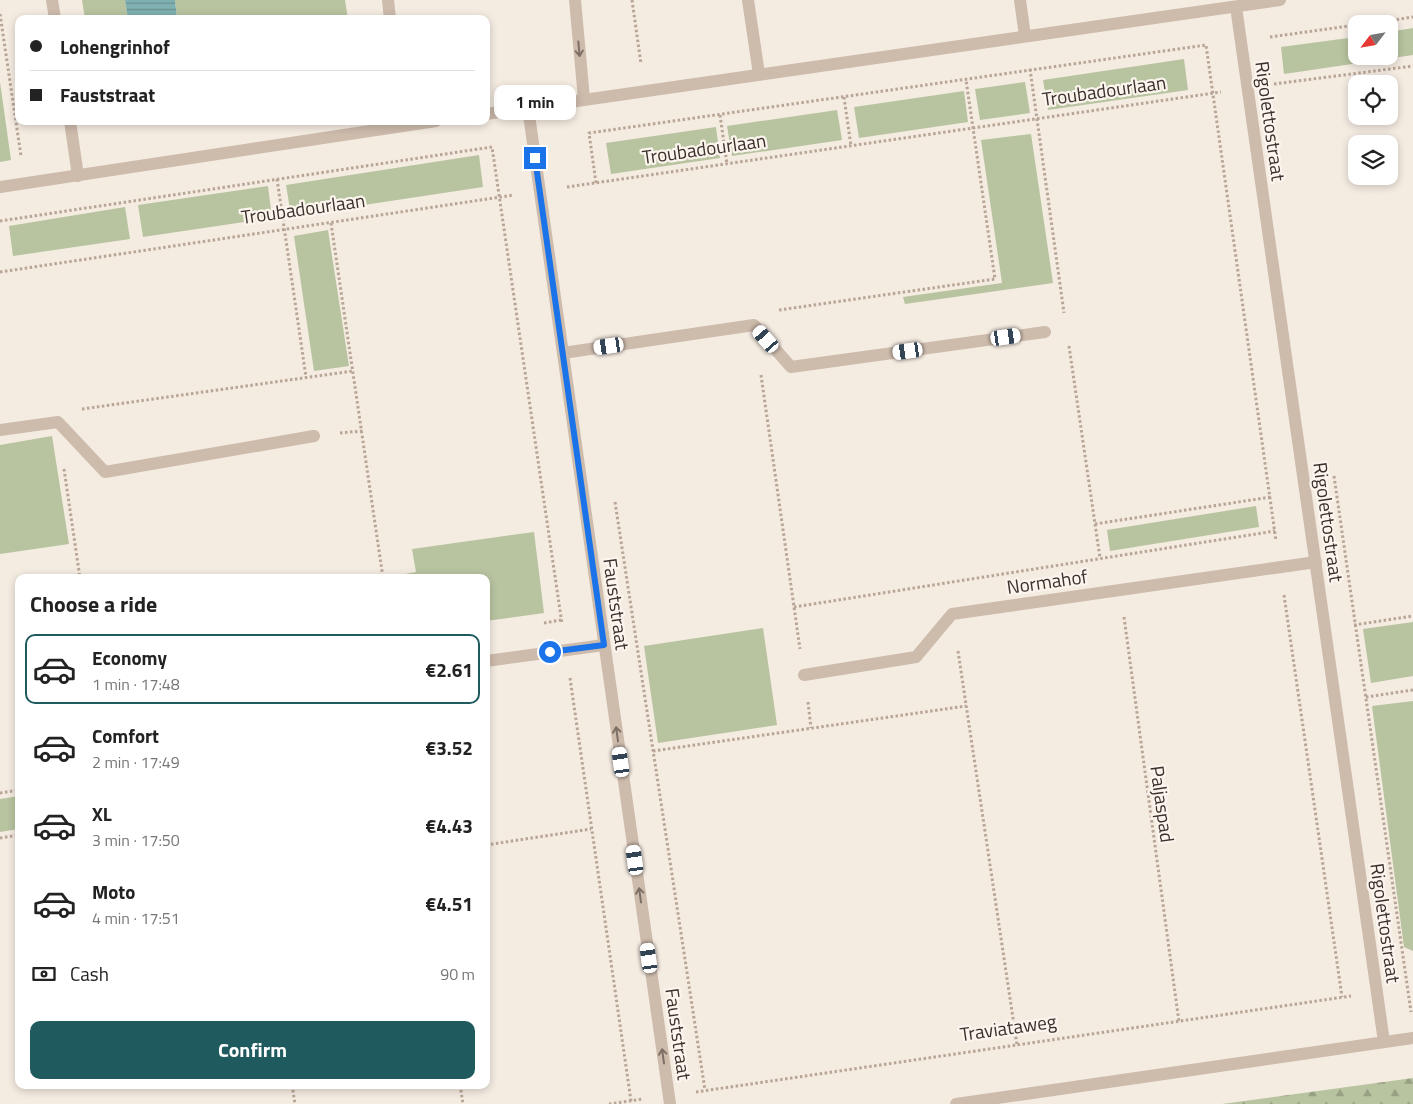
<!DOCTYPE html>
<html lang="en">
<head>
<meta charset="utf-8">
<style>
  :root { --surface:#fff; --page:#f2f2f2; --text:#222; --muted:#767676; --line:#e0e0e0; --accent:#1f5a5e }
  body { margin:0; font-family:"Titillium Web",sans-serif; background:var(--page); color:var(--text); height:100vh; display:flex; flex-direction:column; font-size:19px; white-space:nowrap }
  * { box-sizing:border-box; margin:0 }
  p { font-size:16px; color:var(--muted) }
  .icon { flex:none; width:28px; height:28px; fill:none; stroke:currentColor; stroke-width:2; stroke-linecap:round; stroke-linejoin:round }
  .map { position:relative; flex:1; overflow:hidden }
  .sheet { position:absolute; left:15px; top:574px; width:475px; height:515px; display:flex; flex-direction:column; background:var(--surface); border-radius:10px; box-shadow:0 2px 8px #0003 }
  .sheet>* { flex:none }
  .top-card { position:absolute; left:15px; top:15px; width:475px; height:110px; border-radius:10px; box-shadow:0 2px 8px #0003; display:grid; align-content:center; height:110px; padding:0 15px; background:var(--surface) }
  .needle { width:32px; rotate:239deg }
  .buttons { position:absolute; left:1348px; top:15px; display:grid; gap:10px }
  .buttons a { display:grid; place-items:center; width:50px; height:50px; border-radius:10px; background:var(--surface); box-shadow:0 2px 8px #0003; font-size:25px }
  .end { position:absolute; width:22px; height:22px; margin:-11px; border:6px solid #1a73e8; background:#fff; box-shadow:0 0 0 2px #fff }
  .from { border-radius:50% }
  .bubble { position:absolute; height:35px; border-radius:10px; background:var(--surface); box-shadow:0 2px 8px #0003; font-size:16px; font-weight:700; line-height:35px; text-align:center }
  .car { position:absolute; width:15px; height:30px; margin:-15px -8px; border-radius:6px; box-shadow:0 0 4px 1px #0007; background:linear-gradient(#fff 24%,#345 0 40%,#fff 0 76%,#345 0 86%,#fff 0) }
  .top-card b { display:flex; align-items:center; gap:18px; height:48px; font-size:19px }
  .top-card b+b { border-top:1px solid var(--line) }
  .top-card i { width:12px; height:12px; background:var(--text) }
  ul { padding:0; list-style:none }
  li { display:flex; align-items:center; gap:15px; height:70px; margin:0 10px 8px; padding:0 5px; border:2px solid transparent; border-radius:10px }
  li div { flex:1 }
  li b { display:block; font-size:19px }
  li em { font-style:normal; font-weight:700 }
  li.on { border-color:var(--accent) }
  li>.icon { width:45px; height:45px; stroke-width:1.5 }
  h2 { padding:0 15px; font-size:22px; line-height:60px }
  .pay { display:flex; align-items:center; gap:12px; height:55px; padding:0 15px; font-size:19px }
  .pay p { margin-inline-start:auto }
  .cta { display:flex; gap:10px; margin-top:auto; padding:10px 15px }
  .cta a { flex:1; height:58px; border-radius:10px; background:var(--accent); color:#fff; font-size:20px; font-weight:700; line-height:58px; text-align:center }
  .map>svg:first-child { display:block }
  .green { fill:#b8c4a0 }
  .forest { fill:url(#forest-firs) }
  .water { fill:url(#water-rules) }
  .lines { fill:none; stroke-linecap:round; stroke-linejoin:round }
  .path { stroke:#b9a596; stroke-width:3; stroke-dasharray:2.5 2.5; stroke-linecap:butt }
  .service { stroke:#cdbbac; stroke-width:12 }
  .minor { stroke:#cdbbac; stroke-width:12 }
  .oneway { stroke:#7d6f65 }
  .route { stroke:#1a73e8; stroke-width:6 }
  .labels { text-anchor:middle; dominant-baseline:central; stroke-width:4.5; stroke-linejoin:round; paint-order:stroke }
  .street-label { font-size:19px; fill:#3b302b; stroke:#fbf5ee }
</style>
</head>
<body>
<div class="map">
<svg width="1413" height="1104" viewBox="0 0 1413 1104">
  <defs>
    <pattern id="forest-firs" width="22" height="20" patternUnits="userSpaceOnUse" patternTransform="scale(1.25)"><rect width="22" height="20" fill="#b8c4a0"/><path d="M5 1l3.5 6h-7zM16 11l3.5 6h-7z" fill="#97a083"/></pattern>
    <pattern id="water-rules" width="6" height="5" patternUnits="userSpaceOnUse" patternTransform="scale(1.25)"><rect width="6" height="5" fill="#7fb0b2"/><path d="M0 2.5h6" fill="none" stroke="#699091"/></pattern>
  </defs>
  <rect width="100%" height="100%" fill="#f4ebe1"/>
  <!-- green -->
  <g class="green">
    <path d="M82,0H125L128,19H85Z"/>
    <path d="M175,0H345L348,19H177Z"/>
    <path d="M1413,28V55L1284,74L1281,47L1356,37V56H1389V32Z"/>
    <path d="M1184,59L1188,90L1048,110L1043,80Z"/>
    <path d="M0,82L11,160L0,162Z"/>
    <path d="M1025,82L1030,113L980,120L975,89Z"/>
    <path d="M964,91L968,122L859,138L854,107Z"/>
    <path d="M837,110L842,140L732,156L727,126Z"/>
    <path d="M716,127L720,158L611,174L606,143Z"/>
    <path d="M1031,134L1053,283L905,304L903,297L1002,283L981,140Z"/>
    <path d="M479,155L483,187L291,216L286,185Z"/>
    <path d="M268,186L272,218L143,237L138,205Z"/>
    <path d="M125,207L130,239L13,256L9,226Z"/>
    <path d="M328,230L349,366L314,371L294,236Z"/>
    <path d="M52,436L69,544L0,554V445Z"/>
    <path d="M1256,506L1259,527L1110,551L1107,530Z"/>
    <path d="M534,532L544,613L486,621V578L389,577L416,572L412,549Z"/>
    <path d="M1413,622V676L1371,683L1363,629Z"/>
    <path d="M763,628L777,725L658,743L644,646Z"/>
    <path d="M1413,701V951L1404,947L1372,706Z"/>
    <path d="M19,796V829L0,832V799Z"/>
  </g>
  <!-- forest -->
  <path class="forest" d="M1413,1078V1104H1222Z"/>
  <!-- water -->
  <path class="water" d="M125,0H175L177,19H128Z"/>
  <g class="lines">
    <!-- path -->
    <g class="path">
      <path d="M632,0L641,64"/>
      <path d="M0,14L21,156"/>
      <path d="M1367,24L1413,17"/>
      <path d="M1270,37L1356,25"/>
      <path d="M1030,69L1064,313"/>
      <path d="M1274,84L1413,66"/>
      <path d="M844,97L851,146"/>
      <path d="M720,115L727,164"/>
      <path d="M277,179L306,377"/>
      <path d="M596,183L589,133L1206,45L1276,541"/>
      <path d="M567,187L1221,92"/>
      <path d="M0,221L492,147L562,624"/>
      <path d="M331,223L383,578"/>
      <path d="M0,272L514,195"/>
      <path d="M779,310L995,279L966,80"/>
      <path d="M1069,346L1100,558"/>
      <path d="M761,375L800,649"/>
      <path d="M82,409L353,371"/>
      <path d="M340,433L362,431"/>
      <path d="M64,469L80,578"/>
      <path d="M1334,476L1411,1012"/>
      <path d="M615,502L705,1090"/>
      <path d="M1095,524L1271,497"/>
      <path d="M1284,595L1342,997"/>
      <path d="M794,607L1275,531"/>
      <path d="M1124,617L1179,1022"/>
      <path d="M544,623L561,620"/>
      <path d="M1354,625L1413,616"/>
      <path d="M958,651L1017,1045"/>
      <path d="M570,678L631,1101"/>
      <path d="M1366,697L1413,690"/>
      <path d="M808,702L811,728"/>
      <path d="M653,751L966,706"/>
      <path d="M0,793L19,790"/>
      <path d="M0,838L19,835"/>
      <path d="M486,845L591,829"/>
      <path d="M292,1085L295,1104"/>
      <path d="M460,1085L463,1104"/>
      <path d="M696,1092L1351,996"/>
      <path d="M609,1104L643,1099"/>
    </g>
    <!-- service -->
    <g class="service">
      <path d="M388,0L390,19"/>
      <path d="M748,0L759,74"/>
      <path d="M563,353L754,325L791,367L1045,332"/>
      <path d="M0,430L58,422L105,472L314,436"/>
    </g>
    <!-- minor -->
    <g class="minor">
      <path d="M52,0L55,19"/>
      <path d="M575,0L584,99"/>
      <path d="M1020,0L1025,36"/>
      <path d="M1236,7L1384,1042"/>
      <path d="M528,108L670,1104"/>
      <path d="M486,114L1280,0"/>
      <path d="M70,121L78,176"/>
      <path d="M0,187L436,121"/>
      <path d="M486,661L604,645"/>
      <path d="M804,675L916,657L952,614L1316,562"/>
      <path d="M956,1104L1413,1038"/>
    </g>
  </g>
  <!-- one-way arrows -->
  <defs><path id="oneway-shaft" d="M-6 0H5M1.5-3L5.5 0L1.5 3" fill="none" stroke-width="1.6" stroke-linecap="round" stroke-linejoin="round" transform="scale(1.25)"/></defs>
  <g class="oneway">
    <use href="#oneway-shaft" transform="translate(579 49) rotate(85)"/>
    <use href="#oneway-shaft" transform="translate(617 734) rotate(-98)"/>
    <use href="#oneway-shaft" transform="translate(640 895) rotate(-98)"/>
    <use href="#oneway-shaft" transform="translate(663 1056) rotate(-98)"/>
  </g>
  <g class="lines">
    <!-- route -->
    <path class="route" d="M535,158L604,645L550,652"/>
  </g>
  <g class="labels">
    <!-- street labels -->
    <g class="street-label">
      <text transform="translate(1104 90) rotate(-8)">Troubadourlaan</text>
      <text transform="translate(1271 121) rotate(82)">Rigolettostraat</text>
      <text transform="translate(704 148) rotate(-8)">Troubadourlaan</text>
      <text transform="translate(303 208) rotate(-8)">Troubadourlaan</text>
      <text transform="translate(1329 522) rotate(82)">Rigolettostraat</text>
      <text transform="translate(1047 581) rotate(-8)">Normahof</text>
      <text transform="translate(617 604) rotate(82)">Fauststraat</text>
      <text transform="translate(1163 804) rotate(82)">Paljaspad</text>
      <text transform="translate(1386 923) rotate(82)">Rigolettostraat</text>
      <text transform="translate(1008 1027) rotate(-8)">Traviataweg</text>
      <text transform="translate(679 1034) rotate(82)">Fauststraat</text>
    </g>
  </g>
</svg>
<div class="buttons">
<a><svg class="needle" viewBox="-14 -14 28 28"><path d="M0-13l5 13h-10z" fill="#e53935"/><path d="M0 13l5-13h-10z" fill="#767676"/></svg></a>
<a><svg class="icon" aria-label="locate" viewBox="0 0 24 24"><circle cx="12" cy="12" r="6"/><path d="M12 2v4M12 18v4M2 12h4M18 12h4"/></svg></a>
<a><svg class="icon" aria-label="layers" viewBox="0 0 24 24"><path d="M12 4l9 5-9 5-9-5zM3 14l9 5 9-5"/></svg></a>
</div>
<i class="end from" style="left:550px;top:652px"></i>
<i class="end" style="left:535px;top:158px"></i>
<div class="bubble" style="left:494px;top:85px;width:82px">1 min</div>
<i class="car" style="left:1006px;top:337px;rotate:82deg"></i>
<i class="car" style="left:766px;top:339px;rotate:319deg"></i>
<i class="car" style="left:609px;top:346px;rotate:262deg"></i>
<i class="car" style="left:908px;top:351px;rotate:262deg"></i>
<i class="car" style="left:621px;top:762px;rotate:352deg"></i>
<i class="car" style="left:635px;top:860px;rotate:352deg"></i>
<i class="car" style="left:649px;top:958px;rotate:352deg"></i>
<div class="top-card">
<b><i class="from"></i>Lohengrinhof</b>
<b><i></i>Fauststraat</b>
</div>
<section class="sheet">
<h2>Choose a ride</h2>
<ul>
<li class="on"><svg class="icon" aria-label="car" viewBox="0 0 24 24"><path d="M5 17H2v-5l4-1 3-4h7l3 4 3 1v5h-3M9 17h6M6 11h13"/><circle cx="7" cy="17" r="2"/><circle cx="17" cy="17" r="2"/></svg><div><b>Economy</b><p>1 min · 17:48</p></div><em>€2.61</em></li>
<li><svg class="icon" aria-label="car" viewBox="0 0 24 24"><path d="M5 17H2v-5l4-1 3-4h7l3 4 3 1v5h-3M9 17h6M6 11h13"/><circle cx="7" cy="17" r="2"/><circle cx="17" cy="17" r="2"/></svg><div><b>Comfort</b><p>2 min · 17:49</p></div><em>€3.52</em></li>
<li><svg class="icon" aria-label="car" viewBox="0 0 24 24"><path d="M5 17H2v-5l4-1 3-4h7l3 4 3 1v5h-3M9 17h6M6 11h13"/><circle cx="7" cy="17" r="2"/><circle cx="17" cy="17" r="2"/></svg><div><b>XL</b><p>3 min · 17:50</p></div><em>€4.43</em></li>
<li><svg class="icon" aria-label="car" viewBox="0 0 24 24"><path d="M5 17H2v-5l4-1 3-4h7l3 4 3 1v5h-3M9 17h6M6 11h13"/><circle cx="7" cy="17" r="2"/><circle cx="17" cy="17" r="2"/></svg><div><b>Moto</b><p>4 min · 17:51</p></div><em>€4.51</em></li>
</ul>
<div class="pay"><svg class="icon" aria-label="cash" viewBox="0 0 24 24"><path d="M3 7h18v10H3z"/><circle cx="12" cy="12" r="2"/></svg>Cash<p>90 m</p></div>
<div class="cta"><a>Confirm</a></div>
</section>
</div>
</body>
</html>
